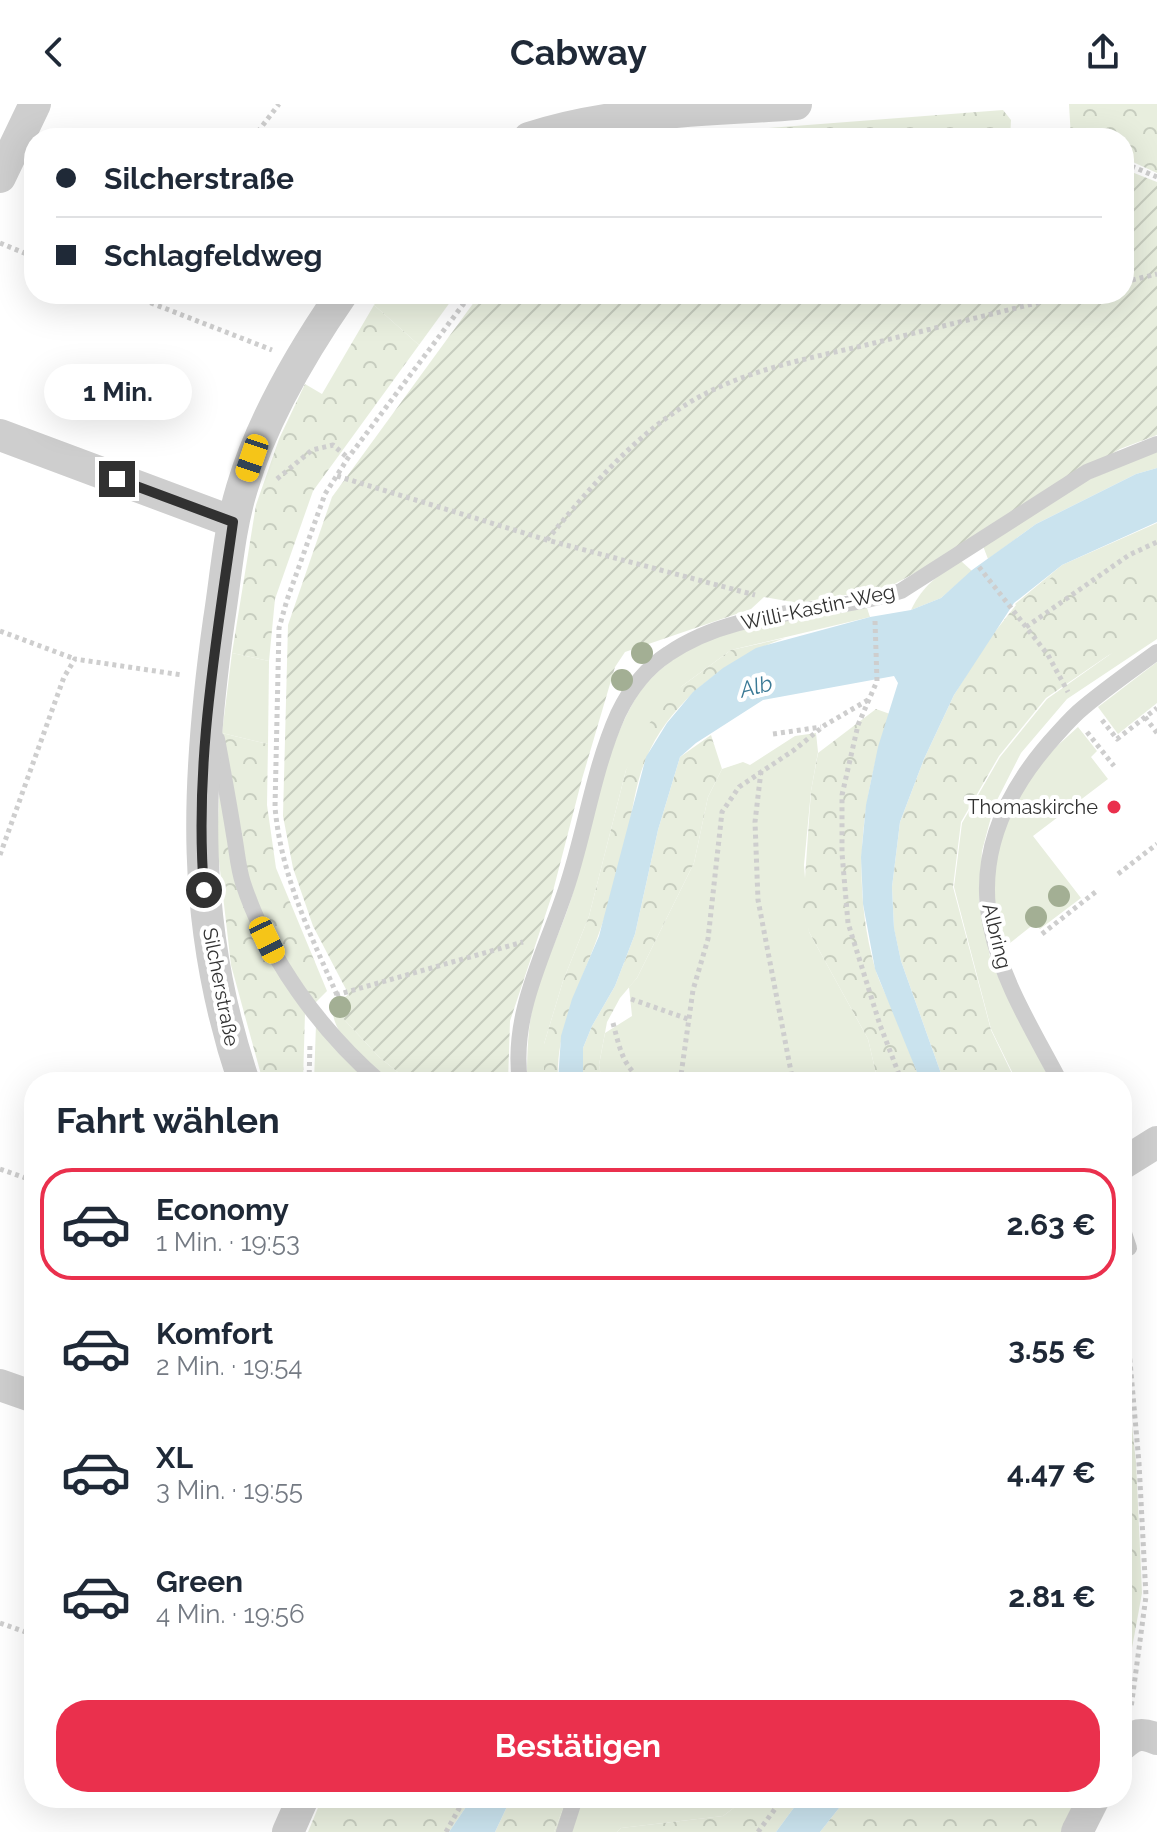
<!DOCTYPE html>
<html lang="de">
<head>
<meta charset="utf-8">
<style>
  :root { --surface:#fff; --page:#f2f2f3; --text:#1f2937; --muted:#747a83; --line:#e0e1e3; --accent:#ea304d }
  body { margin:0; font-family:Raleway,sans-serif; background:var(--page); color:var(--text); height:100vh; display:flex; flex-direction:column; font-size:30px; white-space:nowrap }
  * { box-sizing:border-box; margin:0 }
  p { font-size:26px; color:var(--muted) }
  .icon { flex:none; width:44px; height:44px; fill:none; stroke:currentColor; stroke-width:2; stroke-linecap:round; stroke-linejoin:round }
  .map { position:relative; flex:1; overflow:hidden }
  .drawer { position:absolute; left:24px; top:968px; width:1108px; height:736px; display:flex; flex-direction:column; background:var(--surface); border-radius:32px; box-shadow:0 8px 32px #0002 }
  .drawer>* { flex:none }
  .guide { position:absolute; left:24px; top:24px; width:1110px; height:176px; border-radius:32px; box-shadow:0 8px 32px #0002; display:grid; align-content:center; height:176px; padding:0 32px; background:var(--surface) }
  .end { position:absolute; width:36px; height:36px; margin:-18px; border:10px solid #313131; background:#fff; box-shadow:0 0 0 4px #fff }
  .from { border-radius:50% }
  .bubble { position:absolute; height:56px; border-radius:28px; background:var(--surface); box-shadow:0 8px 32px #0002; font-size:26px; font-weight:700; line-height:56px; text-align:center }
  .car { position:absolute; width:24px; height:48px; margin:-24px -12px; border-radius:10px; box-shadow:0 0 6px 2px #0007; background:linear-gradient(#f5c518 24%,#345 0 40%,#f5c518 0 76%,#345 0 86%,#f5c518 0) }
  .guide b { display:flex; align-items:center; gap:28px; height:76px; font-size:30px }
  .guide b+b { border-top:2px solid var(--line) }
  .guide i { width:20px; height:20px; background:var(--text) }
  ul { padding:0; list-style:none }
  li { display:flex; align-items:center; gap:24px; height:112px; margin:0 16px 12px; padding:0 16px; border:4px solid transparent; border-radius:32px }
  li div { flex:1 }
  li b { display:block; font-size:30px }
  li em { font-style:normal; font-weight:700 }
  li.on { border-color:var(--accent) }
  li>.icon { width:72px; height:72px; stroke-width:1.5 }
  h2 { padding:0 32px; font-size:36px; line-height:96px }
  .cta { display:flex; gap:16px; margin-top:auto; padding:16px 32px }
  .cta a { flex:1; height:92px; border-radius:32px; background:var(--accent); color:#fff; font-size:32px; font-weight:700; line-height:92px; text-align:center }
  header { display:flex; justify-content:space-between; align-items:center; height:104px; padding:0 32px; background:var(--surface); font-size:36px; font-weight:700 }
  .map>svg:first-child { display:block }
  .green { fill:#e8eede }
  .forest { fill:url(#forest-crowns) }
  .garden { fill:url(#garden-furrows) }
  .water { fill:#cae3ee }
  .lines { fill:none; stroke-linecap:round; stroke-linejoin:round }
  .path { stroke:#cecece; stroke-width:5; stroke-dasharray:4 4; stroke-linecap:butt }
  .lane { stroke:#cecece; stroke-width:16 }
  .street { stroke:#cecece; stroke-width:32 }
  .tree { fill:#a3af94 }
  .route { stroke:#313131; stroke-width:10 }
  .poi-dot { fill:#ea304d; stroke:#fff; stroke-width:3 }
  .labels { text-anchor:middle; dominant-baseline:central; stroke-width:8; stroke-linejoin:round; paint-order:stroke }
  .street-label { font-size:20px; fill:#313131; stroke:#fff }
  .poi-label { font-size:20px; fill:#313131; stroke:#fff; text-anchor:end }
  .water-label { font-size:22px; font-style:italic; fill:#3b7a96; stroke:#fff }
</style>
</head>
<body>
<header><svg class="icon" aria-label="back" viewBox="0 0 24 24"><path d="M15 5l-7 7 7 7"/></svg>Cabway<svg class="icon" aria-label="share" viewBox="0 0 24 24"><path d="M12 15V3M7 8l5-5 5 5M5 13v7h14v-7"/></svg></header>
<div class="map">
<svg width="1157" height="1728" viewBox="0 0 1157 1728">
  <defs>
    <pattern id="forest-crowns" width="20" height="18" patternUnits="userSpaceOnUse" patternTransform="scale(2)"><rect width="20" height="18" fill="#e8eede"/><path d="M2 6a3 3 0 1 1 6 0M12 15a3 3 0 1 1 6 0" fill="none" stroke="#c7cdbf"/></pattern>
    <pattern id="garden-furrows" width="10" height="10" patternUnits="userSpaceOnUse" patternTransform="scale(2)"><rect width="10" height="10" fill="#e8eede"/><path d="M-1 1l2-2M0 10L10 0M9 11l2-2" fill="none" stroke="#c7cdbf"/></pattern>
  </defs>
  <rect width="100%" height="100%" fill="#fff"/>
  <!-- green -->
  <g class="green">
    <path d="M383,190H456L419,241L374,201Z"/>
    <path d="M1157,345V364L1136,370L1036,420L988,455L983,442L1086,377Z"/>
    <path d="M1157,419V535L1067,595L1021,649L994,702L982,747L979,796L991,858L1051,978H1017L991,925L954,783L962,719L1000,653L1047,595L1112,549L1075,570L1015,500L1062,461Z"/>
    <path d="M961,457L972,467L941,494L911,506C923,481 938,471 961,457Z"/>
    <path d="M866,501L870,513L731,546L682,582L626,666L589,812L563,877L544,940V978H527C527,945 528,913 538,882C549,849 565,818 574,785C593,722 603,645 639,589C650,573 668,558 684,548C729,518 812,511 866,501Z"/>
    <path d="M232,549L269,557L268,640L222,629Z"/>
    <path d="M1157,558V599L1118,630L1098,603Z"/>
    <path d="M1078,623L1097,647L1091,653L1108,675L1033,732L1081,794L1040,825L1034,820L1005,843C979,783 1000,705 1042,657C1053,645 1066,634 1078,623Z"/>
    <path d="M816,629L818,648L811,687L804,761L809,828L868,935L878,978H602L599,961L605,929L632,912L629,883L637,874L694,759L708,693L722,665L743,658L750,661L795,632Z"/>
    <path d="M349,890L350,893L338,909L379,953L410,978H387C365,957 334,936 332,903Z"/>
    <path d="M316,920L369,978H314Z"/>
    <path d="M567,1694H747L723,1712L621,1724L617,1728H554Z"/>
  </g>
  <!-- forest -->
  <g class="forest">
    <path d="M1069,0H1157V69L1124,54V34H1071Z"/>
    <path d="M1003,6L1011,16L1010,34H638Z"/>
    <path d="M374,201L419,241L313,387L275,495L269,557L232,549L256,401L279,335L305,280L322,290Z"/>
    <path d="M1128,455L1144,479L1157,473V518L1046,594L999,652L961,718L953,783L991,926L1016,978H944L901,857L894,825L892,783L900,718L924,655L954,591L986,539L1016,501L1065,463L1085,485Z"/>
    <path d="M785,534C728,554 669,598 646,655C635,680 633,706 627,732C619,765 610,800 598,832C581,880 555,925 558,978H544V940L563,877L589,812L626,666L646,623L682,582L731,546Z"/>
    <path d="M876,605L890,610C861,692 851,779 875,864C880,881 890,898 897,915C905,936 913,957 921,978H878L868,935L809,828L803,803L811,687L818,649Z"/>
    <path d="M222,629L268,640L267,701L276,764L327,887L305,909L303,978H263L231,861L217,740Z"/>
    <path d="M711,631L722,665L708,693L694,759L637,874L620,894L607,918L599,961L602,978H583V944L592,922L615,882L635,830L658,726L680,653Z"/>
    <path d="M1122,1233L1136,1358L1142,1489L1122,1599Z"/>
    <path d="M322,1694H472L449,1728H308Z"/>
    <path d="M511,1694H567L554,1728H495Z"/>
    <path d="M747,1694H801L776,1728H617L621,1724L723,1712Z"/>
    <path d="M847,1694H1082L1065,1728H820Z"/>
  </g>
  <!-- garden -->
  <path class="garden" d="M1124,65L1157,78V331L1120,345L928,462L887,484L798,499L764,493L751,505L625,548L615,563L582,675L552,791L510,917L508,978H410L379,953L338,909L350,893L313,822L293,764L283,712L288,521L332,393L480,190H1124Z"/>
  <!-- water -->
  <g class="water">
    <path d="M1157,364V418L1062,461L1014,499L954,591L924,655L900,718L892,783L894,824L901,857L944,978H921L875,865L863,800L861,753L866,701L878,643L898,579L894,572L763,596L696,639L680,653L658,726L635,830L615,882L592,922L583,944V978H558L561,932L572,895L599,832L646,653L667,619L693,588L723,564L756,544L870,513L911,506L941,494L972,466L1036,420L1136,370Z"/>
    <path d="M472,1694H511L495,1728H449Z"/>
    <path d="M801,1694H847L820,1728H776Z"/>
  </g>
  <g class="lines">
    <!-- path -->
    <g class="path">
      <path d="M253,34L279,0"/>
      <path d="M1124,59L1157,73"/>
      <path d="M0,139L34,153"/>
      <path d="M1124,178L1157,170"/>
      <path d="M128,190L272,246"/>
      <path d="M337,372L547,436L755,491"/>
      <path d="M277,375L312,346L333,341L348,354"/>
      <path d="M547,436C588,386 631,335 687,300C740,267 806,255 866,241C935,224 1004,207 1073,190"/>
      <path d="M979,463L1048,551L1068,588"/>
      <path d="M875,517L877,577L858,621L842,691V749L848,819L880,921L902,978"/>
      <path d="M1026,523L1129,451L1157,438"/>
      <path d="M0,527L75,555"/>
      <path d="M1145,613L1157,629"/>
      <path d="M1102,616L1117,635L1157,604"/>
      <path d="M1087,628L1114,662"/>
      <path d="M773,630L821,623"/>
      <path d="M761,667L755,718L758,796L793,978"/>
      <path d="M0,751L64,573L75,555L182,571"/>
      <path d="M1118,770L1157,740"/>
      <path d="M1042,830L1098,786"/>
      <path d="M336,891L523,838"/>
      <path d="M337,891C310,829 281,772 275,703L279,524L287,496L325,390L348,354L471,190"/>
      <path d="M631,895L688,915"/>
      <path d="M613,919C620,945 622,961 644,978"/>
      <path d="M309,978L310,939"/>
      <path d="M680,978L693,886L708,835L722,708L739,683L794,646L825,621L868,596"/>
      <path d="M0,1065L34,1077"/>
      <path d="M1122,1167L1139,1359L1146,1492L1131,1604"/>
      <path d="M0,1519L34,1531"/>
      <path d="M446,1728L465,1694"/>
      <path d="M758,1728L783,1694"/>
    </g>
    <!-- lane -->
    <g class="lane">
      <path d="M217,635C223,667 229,699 234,731C237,747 238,764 243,779C268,855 320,926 380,978"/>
      <path d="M520,978C510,907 548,844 568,779C586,723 594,664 618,610C630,585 645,565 668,550C738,502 824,512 901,487L1087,368L1157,340"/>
      <path d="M1060,978C1034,928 1002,878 991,823C975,748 1009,682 1058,629C1066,620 1074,611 1084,603C1107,584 1132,566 1157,548"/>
      <path d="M1122,1123L1129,1144"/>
      <path d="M564,1728L575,1694"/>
    </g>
    <!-- street -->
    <g class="street">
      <path d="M529,34C614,6 708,7 796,0"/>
      <path d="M0,73L35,0"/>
      <path d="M0,331L233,418"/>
      <path d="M244,978C190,819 196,679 219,516C226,472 229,426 242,384C262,316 302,248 342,190"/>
      <path d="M1122,1060L1157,1038"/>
      <path d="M0,1281L34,1293"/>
      <path d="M1122,1641C1134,1630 1142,1628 1157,1635"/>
      <path d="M288,1728L303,1694"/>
      <path d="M1077,1728L1094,1694"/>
    </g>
  </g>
  <!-- trees -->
  <g class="tree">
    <circle cx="642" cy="549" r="11"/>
    <circle cx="622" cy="576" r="11"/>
    <circle cx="1059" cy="792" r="11"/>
    <circle cx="1036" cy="813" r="11"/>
    <circle cx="340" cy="903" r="11"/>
  </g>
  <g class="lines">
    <!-- route -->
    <path class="route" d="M117,375L233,418C216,540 194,662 204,786"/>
  </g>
  <!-- markers -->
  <circle class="poi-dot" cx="1114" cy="703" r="8"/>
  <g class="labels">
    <!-- street labels -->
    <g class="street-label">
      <text transform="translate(818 503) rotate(-12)">Willi-Kastin-Weg</text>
      <text transform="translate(997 832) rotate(76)">Albring</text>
      <text transform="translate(221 883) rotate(79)">Silcherstraße</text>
    </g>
    <!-- poi labels -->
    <g class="poi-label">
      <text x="1098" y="703">Thomaskirche</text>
    </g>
    <!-- water labels -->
    <g class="water-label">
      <text transform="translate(756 582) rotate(-14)">Alb</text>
    </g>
  </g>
</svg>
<i class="end from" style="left:204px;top:786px"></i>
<i class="end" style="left:117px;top:375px"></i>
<div class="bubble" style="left:44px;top:260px;width:148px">1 Min.</div>
<i class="car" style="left:252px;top:354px;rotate:199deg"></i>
<i class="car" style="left:267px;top:836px;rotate:154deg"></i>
<div class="guide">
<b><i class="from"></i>Silcherstraße</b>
<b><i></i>Schlagfeldweg</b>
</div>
<section class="drawer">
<h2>Fahrt wählen</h2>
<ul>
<li class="on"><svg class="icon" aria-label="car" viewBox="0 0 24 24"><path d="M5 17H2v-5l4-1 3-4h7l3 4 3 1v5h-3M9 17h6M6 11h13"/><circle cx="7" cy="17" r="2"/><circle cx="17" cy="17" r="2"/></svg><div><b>Economy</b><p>1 Min. · 19:53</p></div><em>2.63 €</em></li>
<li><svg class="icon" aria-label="car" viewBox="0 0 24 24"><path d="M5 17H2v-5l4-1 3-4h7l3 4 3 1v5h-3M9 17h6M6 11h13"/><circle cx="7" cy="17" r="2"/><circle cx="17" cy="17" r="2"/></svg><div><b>Komfort</b><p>2 Min. · 19:54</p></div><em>3.55 €</em></li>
<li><svg class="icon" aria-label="car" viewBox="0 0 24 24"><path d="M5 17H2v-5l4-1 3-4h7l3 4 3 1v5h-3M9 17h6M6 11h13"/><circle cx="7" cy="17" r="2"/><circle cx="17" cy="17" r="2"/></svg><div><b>XL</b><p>3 Min. · 19:55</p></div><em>4.47 €</em></li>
<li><svg class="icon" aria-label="car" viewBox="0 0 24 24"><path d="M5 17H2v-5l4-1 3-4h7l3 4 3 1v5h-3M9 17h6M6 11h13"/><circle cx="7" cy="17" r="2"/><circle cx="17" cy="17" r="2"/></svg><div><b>Green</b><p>4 Min. · 19:56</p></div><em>2.81 €</em></li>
</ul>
<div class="cta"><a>Bestätigen</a></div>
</section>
</div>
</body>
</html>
